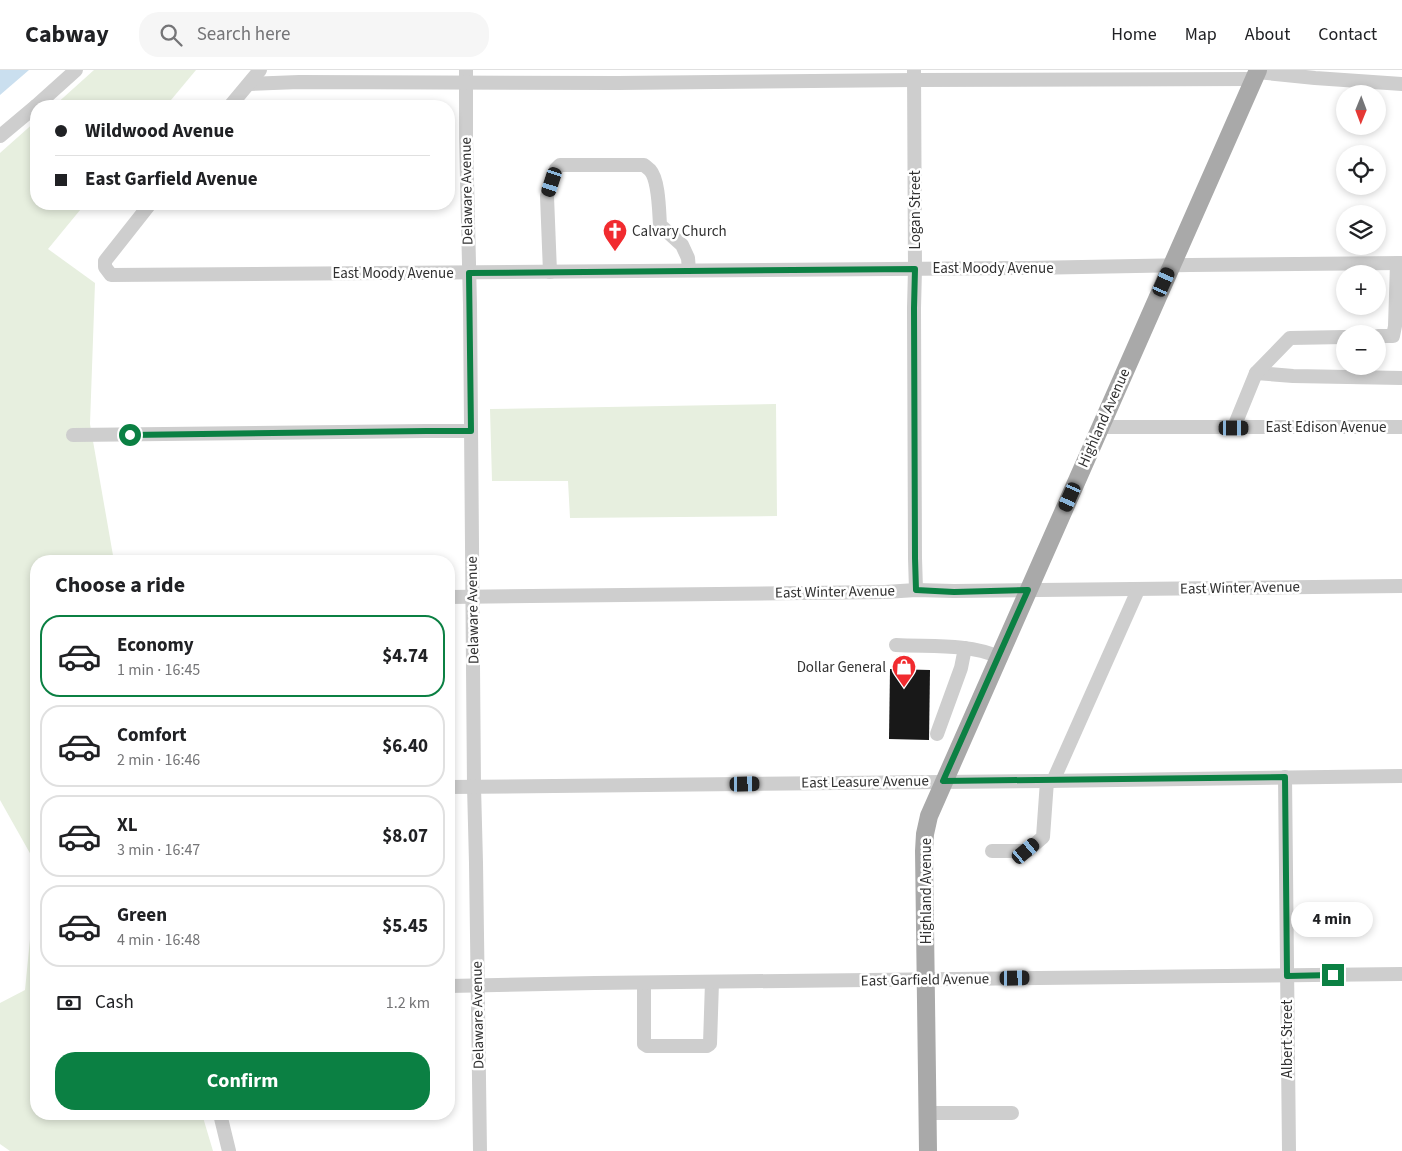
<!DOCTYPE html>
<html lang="en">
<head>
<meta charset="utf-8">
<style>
  :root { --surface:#fff; --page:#f6f6f6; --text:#202124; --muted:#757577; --line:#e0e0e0; --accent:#0b8043 }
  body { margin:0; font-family:"Source Sans 3",sans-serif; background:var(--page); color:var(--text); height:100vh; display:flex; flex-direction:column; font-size:19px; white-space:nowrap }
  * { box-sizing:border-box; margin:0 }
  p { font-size:16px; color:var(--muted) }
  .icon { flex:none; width:28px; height:28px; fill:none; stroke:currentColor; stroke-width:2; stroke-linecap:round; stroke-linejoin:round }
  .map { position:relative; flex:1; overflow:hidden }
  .side { position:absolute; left:30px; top:485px; width:425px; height:565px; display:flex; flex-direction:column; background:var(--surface); border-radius:20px; box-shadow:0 2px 8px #0003 }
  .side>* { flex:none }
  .banner { position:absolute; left:30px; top:30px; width:425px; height:110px; border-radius:20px; box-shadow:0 2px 8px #0003; display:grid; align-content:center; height:110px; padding:0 25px; background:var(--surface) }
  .needle { width:32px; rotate:181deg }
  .tools { position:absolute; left:1336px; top:15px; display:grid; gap:10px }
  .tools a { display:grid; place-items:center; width:50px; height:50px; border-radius:50%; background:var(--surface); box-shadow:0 2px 8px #0003; font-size:25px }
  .end { position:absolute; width:22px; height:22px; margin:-11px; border:6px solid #0b8043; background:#fff; box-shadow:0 0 0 2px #fff }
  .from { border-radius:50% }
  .bubble { position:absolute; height:35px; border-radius:18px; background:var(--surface); box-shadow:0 2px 8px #0003; font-size:16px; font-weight:700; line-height:35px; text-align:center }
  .car { position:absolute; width:15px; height:30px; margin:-15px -8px; border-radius:6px; box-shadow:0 0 4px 1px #0007; background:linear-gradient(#222 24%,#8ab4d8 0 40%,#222 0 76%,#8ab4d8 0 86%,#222 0) }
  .banner b { display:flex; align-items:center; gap:18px; height:48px; font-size:19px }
  .banner b+b { border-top:1px solid var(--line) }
  .banner i { width:12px; height:12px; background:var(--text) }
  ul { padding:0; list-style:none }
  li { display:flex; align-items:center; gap:15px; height:82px; margin:0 10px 8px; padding:0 15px; border:2px solid var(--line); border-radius:20px }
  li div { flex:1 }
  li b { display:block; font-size:19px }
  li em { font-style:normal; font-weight:700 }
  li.on { border-color:var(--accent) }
  li>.icon { width:45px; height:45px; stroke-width:1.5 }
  h2 { padding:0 25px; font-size:22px; line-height:60px }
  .pay { display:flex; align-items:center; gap:12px; height:55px; padding:0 25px; font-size:19px }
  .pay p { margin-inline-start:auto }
  .cta { display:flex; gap:10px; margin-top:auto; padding:10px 25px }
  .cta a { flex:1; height:58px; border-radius:20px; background:var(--accent); color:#fff; font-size:20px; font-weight:700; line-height:58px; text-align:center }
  header { display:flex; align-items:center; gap:30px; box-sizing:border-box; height:70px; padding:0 25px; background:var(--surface); border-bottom:1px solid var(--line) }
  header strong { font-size:24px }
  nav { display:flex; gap:28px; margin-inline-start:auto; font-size:18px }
  .search { width:350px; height:45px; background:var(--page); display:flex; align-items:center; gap:12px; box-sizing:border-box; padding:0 18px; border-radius:20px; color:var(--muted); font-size:19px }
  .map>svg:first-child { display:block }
  .green { fill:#e7efdf }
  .water { fill:#cadfef }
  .building { fill:#181818 }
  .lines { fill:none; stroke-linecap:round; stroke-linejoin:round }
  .minor { stroke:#cecece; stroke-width:14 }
  .major { stroke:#a9a9a9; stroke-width:18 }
  .route { stroke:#0b8043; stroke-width:6 }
  .labels { text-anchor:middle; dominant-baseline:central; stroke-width:5; stroke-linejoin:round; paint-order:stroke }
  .street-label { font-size:15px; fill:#313131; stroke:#fff }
  .poi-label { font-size:15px; fill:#313131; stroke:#fff; text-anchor:start }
</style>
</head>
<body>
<header>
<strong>Cabway</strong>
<div class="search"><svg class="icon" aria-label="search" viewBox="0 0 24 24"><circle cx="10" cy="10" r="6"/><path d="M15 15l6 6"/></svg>Search here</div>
<nav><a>Home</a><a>Map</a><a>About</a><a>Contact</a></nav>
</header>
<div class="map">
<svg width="1402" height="1081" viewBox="0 0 1402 1081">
  <rect width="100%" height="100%" fill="#fff"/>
  <!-- green -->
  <g class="green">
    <path d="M94,0H196L166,36H54Z"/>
    <path d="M36,51V134H85L48,179L95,213L90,354L114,491H36V794L0,730V83Z"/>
    <path d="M776,334L777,446L570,448L568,411H492L490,339Z"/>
    <path d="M36,808V1044H202L213,1081H10L0,1074V933L25,920Z"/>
  </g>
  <!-- water -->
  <path class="water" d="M0,0H29L0,25Z"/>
  <!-- building -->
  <path class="building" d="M890,599L930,600L929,670L889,669Z"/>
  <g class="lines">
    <!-- minor -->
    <g class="minor">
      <path d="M466,0V68L470,235L474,716L476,793L480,1081"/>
      <path d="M914,0L915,199L914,238L915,488L916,520"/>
      <path d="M1257,2L1315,8L1402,14"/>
      <path d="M249,14L299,12L618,13L914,10L1254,9"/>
      <path d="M36,36L76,0"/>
      <path d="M230,36L260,0"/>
      <path d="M0,66L36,36"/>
      <path d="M150,134L105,191V197L111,205L1028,198L1190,195L1402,193"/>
      <path d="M550,202L547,126L556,99L560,95H644C645,96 649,99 650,100C659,110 659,141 660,155L682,175L688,188L689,200"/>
      <path d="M1378,266H1393L1395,256L1397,193"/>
      <path d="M1256,303L1293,306L1402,308"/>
      <path d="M1100,357H1402"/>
      <path d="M1234,357L1256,303L1290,268L1345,267"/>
      <path d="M73,365L426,361H471"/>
      <path d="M449,527L885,522L916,520L954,521L1402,516"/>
      <path d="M896,575C930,577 968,573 999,587"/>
      <path d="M937,664L961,598L965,578"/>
      <path d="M1285,707L1289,1081"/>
      <path d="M1053,711L1138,520"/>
      <path d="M449,717L1047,711L1402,706"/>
      <path d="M992,781H1027L1043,767L1047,711"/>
      <path d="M644,913V974L647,976H707L710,974L712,912"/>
      <path d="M449,916L595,913L1402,904"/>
      <path d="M927,1043H1012"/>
      <path d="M220,1044L229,1081"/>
    </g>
    <!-- major -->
    <path class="major" d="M928,1081L924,781L925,764L929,746L1258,0"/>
  </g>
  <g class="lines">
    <!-- route -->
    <path class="route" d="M130,365L426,361H471L469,203L915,199L914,238L915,488L916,520L954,522L1028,520L943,711L1285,707L1287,906L1333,905"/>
  </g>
  <!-- icons -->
  <defs>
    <symbol id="church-pin" viewBox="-11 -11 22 30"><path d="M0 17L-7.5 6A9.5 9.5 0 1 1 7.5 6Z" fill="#f12b2f" stroke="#fff"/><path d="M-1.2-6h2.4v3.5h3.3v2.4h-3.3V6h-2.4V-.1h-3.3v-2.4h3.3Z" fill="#fff"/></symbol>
    <symbol id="shop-pin" viewBox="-11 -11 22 30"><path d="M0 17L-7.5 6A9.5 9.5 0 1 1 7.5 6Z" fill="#f12b2f" stroke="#fff"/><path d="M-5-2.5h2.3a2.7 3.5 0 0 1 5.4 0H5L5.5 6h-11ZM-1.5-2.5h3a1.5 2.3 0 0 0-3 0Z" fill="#fff"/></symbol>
  </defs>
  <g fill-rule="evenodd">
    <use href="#church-pin" x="601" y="147" width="28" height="38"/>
    <use href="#shop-pin" x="890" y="583" width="28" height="38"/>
  </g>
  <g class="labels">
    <!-- street labels -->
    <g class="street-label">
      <text transform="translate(467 121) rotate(-91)">Delaware Avenue</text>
      <text transform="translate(915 140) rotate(-90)">Logan Street</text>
      <text x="993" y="198">East Moody Avenue</text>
      <text x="393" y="203">East Moody Avenue</text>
      <text transform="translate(1104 348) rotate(-66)">Highland Avenue</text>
      <text x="1326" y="357">East Edison Avenue</text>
      <text transform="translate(1240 518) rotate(-1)">East Winter Avenue</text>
      <text transform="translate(835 522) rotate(-1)">East Winter Avenue</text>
      <text transform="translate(473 540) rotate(-91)">Delaware Avenue</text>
      <text transform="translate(865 712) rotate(-1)">East Leasure Avenue</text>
      <text transform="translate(926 821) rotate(-90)">Highland Avenue</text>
      <text transform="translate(925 910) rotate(-1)">East Garfield Avenue</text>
      <text transform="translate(478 945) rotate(-91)">Delaware Avenue</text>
      <text transform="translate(1287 969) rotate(-90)">Albert Street</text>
    </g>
    <!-- poi labels -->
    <g class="poi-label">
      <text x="632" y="161">Calvary Church</text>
      <text x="886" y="597" text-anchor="end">Dollar General</text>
    </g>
  </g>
</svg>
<div class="tools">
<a><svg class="needle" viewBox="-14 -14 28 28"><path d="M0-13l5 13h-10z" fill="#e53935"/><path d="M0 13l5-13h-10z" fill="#757577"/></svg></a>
<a><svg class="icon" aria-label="locate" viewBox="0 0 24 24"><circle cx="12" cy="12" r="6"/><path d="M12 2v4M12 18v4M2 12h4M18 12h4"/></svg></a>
<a><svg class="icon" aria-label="layers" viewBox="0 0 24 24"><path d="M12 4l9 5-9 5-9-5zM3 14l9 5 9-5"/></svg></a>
<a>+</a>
<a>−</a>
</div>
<i class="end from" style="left:130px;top:365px"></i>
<i class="end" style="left:1333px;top:905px"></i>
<div class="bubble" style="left:1291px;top:832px;width:82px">4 min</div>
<i class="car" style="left:552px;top:112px;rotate:198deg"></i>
<i class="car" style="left:1164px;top:212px;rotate:24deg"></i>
<i class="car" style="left:1234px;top:358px;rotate:90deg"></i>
<i class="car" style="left:1070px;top:427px;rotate:204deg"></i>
<i class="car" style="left:745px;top:714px;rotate:89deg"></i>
<i class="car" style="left:1026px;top:781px;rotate:50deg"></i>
<i class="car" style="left:1015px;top:908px;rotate:89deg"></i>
<div class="banner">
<b><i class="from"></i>Wildwood Avenue</b>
<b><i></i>East Garfield Avenue</b>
</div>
<section class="side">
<h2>Choose a ride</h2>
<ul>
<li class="on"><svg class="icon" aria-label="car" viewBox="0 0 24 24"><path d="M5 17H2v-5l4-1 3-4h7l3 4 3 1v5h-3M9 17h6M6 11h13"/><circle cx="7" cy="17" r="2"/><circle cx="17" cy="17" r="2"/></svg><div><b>Economy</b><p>1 min · 16:45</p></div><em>$4.74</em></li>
<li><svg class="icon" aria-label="car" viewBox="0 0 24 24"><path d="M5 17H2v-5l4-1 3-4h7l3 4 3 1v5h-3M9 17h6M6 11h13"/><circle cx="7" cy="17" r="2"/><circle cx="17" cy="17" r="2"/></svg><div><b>Comfort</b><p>2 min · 16:46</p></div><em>$6.40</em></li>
<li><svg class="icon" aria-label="car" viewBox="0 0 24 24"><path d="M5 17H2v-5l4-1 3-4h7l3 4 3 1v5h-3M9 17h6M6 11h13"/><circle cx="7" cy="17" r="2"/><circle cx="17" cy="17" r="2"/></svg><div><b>XL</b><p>3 min · 16:47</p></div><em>$8.07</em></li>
<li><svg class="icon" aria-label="car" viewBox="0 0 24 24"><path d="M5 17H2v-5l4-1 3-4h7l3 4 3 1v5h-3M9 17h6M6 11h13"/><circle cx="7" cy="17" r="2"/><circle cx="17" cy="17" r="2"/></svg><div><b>Green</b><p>4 min · 16:48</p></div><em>$5.45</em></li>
</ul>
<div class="pay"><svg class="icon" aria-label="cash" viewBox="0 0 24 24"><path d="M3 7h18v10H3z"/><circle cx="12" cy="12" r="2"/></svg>Cash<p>1.2 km</p></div>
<div class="cta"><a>Confirm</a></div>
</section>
</div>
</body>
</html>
